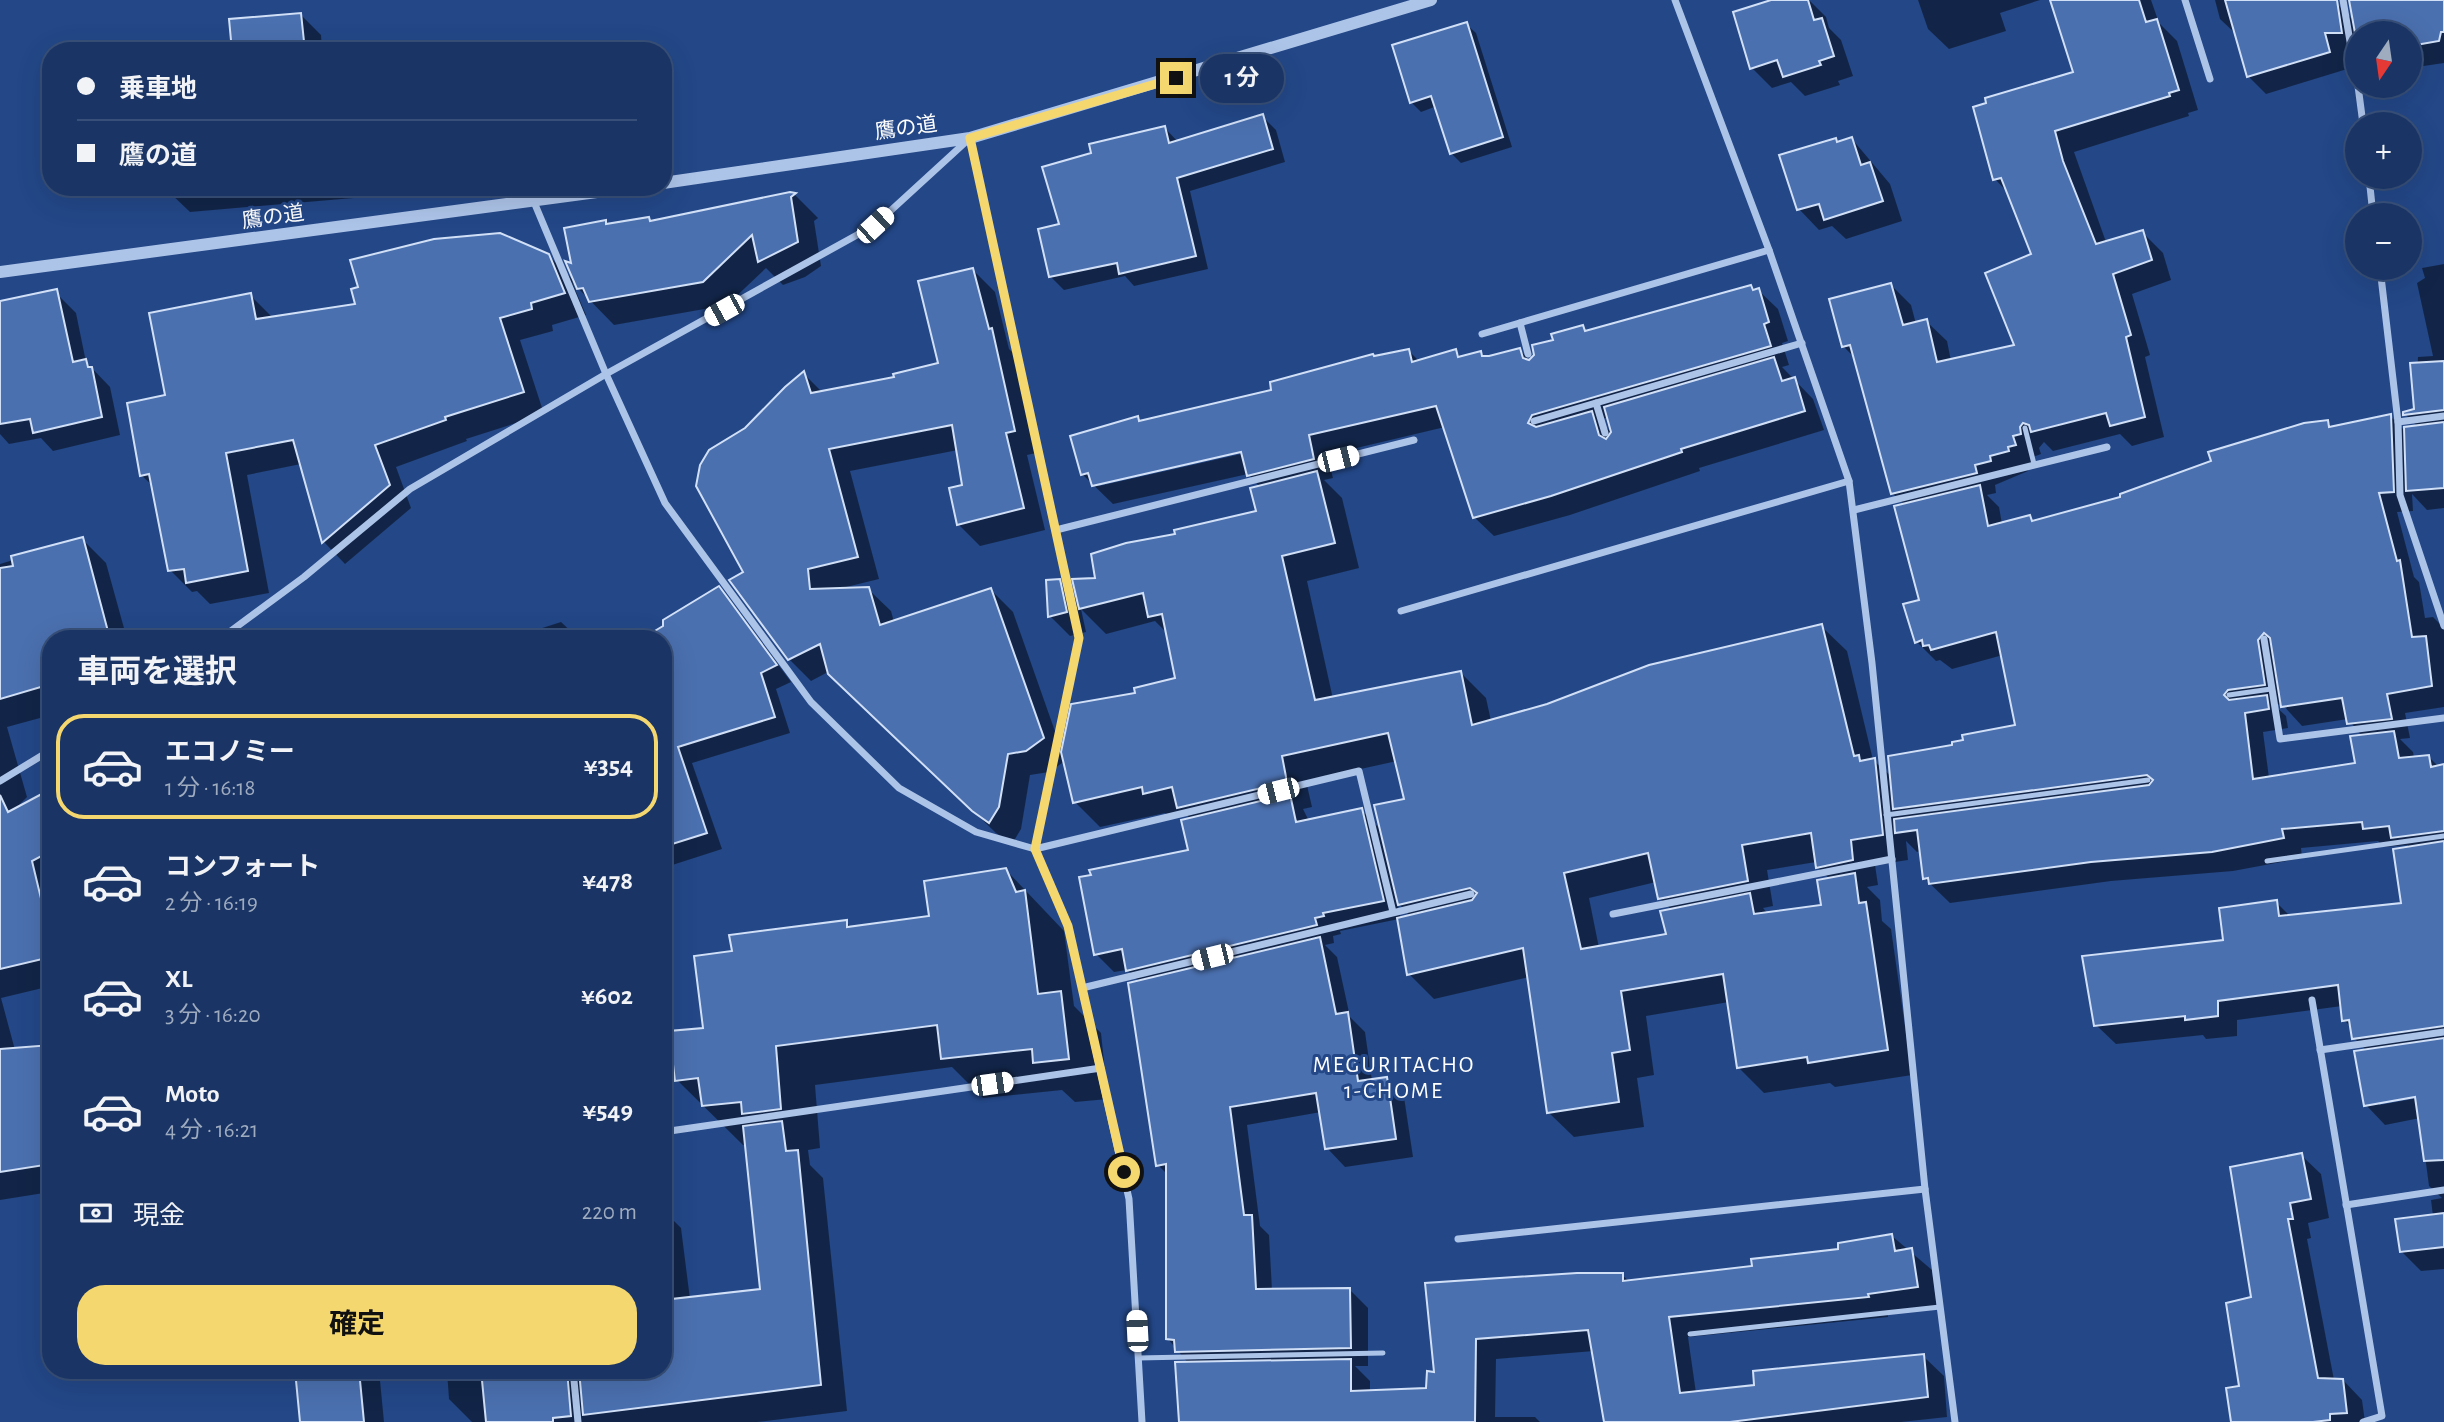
<!DOCTYPE html>
<html lang="ja">
<head>
<meta charset="utf-8">
<style>
  :root { --surface:#1a3565; --page:#233d6b; --text:#f1f3f6; --muted:#9fabbf; --line:#385079; --accent:#f5d770 }
  body { margin:0; font-family:"Alegreya Sans","Noto Sans JP",sans-serif; background:var(--page); color:var(--text); height:100vh; display:flex; flex-direction:column; font-size:26px; white-space:nowrap }
  * { box-sizing:border-box; margin:0 }
  p { font-size:23px; color:var(--muted) }
  .icon { flex:none; width:38px; height:38px; fill:none; stroke:currentColor; stroke-width:2; stroke-linecap:round; stroke-linejoin:round }
  .map { position:relative; flex:1; overflow:hidden }
  .sheet { position:absolute; left:42px; top:630px; width:630px; height:749px; display:flex; flex-direction:column; background:var(--surface); border-radius:28px; box-shadow:0 7px 28px #0002,0 0 0 2px var(--line) }
  .sheet>* { flex:none }
  .guide { position:absolute; left:42px; top:42px; width:630px; height:154px; border-radius:28px; box-shadow:0 7px 28px #0002,0 0 0 2px var(--line); display:grid; align-content:center; height:154px; padding:0 35px; background:var(--surface) }
  .needle { width:46px; rotate:193deg }
  .tools { position:absolute; left:2345px; top:21px; display:grid; gap:14px }
  .tools a { display:grid; place-items:center; width:77px; height:77px; border-radius:50%; background:var(--surface); box-shadow:0 7px 28px #0002,0 0 0 2px var(--line); font-size:35px }
  .end { position:absolute; width:32px; height:32px; margin:-16px; border:9px solid #f5d770; background:#111; box-shadow:0 0 0 4px #111 }
  .from { border-radius:50% }
  .bubble { position:absolute; height:49px; border-radius:24px; background:var(--surface); box-shadow:0 7px 28px #0002,0 0 0 2px var(--line); font-size:23px; font-weight:700; line-height:49px; text-align:center }
  .car { position:absolute; width:21px; height:42px; margin:-21px -10px; border-radius:9px; box-shadow:0 0 5px 2px #0007; background:linear-gradient(#fff 24%,#345 0 40%,#fff 0 76%,#345 0 86%,#fff 0) }
  .guide b { display:flex; align-items:center; gap:24px; height:66px; font-size:26px }
  .guide b+b { border-top:2px solid var(--line) }
  .guide i { width:18px; height:18px; background:var(--text) }
  ul { padding:0; list-style:none }
  li { display:flex; align-items:center; gap:21px; height:105px; margin:0 14px 10px; padding:0 21px; border:4px solid transparent; border-radius:28px }
  li div { flex:1 }
  li b { display:block; font-size:26px }
  li em { font-style:normal; font-weight:700 }
  li.selected { border-color:var(--accent) }
  li>.icon { width:63px; height:63px; stroke-width:1.5 }
  h2 { padding:0 35px; font-size:32px; line-height:84px }
  .pay { display:flex; align-items:center; gap:18px; height:77px; padding:0 35px; font-size:26px }
  .pay p { margin-inline-start:auto }
  .button { display:flex; gap:14px; margin-top:auto; padding:14px 35px }
  .button a { flex:1; height:80px; border-radius:28px; background:var(--accent); color:#111; font-size:28px; font-weight:700; line-height:80px; text-align:center }
  .map>svg:first-child { display:block }
  .shadow { fill:#0007; fill-rule:evenodd }
  .building { fill:#4b70af; stroke:#d1e0f7; stroke-width:2 }
  .lines { fill:none; stroke-linecap:round; stroke-linejoin:round }
  .service { stroke:#adc4e9; stroke-width:5 }
  .minor { stroke:#adc4e9; stroke-width:7 }
  .tertiary { stroke:#adc4e9; stroke-width:12 }
  .route { stroke:#f5d770; stroke-width:9 }
  .labels { text-anchor:middle; dominant-baseline:central; stroke-width:6; stroke-linejoin:round; paint-order:stroke }
  .street-label { font-size:21px; fill:#fff; stroke:#234787 }
  .neighbourhood-label { font-size:23px; letter-spacing:2px; fill:#fff; stroke:#234787 }
</style>
</head>
<body>
<div class="map">
<svg width="2444" height="1422" viewBox="0 0 2444 1422">
  <rect width="100%" height="100%" fill="#234787"/>
  <!-- shadow -->
  <g class="shadow">
    <path d="M1777,0H1809L1826,17L1829,28L1841,40L1853,76L1838,81L1840,85L1805,96L1791,82L1772,88L1752,68Z"/>
    <path d="M1918,0H2040L2000,13L2006,31L1949,49L1928,29Z"/>
    <path d="M2052,0H2151L2159,23L2177,41L2198,110L2188,113L2189,116L2074,152L2106,242L2142,232L2163,253L2171,280L2132,294L2150,355L2145,357L2164,437L2132,446L2120,434L2053,451L2044,442L2039,448L2041,454L2033,457L2035,465L2027,467L2028,471L1995,485L1996,493L1987,495L1999,507L2002,524L2030,517L2035,522L2122,499L2327,422L2333,428L2390,416L2406,432L2418,427L2405,414L2415,411L2418,357L2433,356L2417,283L2425,278L2422,268L2444,264V508L2427,510L2412,494L2413,511L2397,512L2414,577L2419,582L2425,618L2433,617L2444,628V707L2405,713L2410,738L2400,739L2413,752L2414,758L2429,757L2439,767L2444,766V1269L2421,1271L2402,1252L2433,1216L2431,1200L2442,1198L2429,1186L2420,1118L2385,1125L2366,1105L2367,1051L2354,1038L2352,1028L2344,1020L2342,1006L2237,1020V1036L2206,1039L2203,1035L2116,1044L2096,1025L2225,941L2276,902L2291,917L2403,905L2408,845L2384,847L2378,841L2301,848L2302,858L2233,871L2111,881L1950,903L1924,878L1921,851L1917,852L1906,841L1908,860L1875,865L1878,885L1867,887L1880,900L1882,921L1891,929L1912,1075L1835,1087L1830,1083L1764,1093L1738,1067L1729,1002L1646,1016L1654,1075L1637,1078L1644,1127L1574,1137L1548,1112L1529,977L1434,999L1409,974L1399,919L1340,931L1341,934L1333,936L1334,943L1325,945L1337,957L1350,1017L1365,1032L1372,1081L1386,1079L1404,1097L1413,1157L1345,1167L1327,1148L1321,1112L1247,1125L1260,1226L1269,1235L1272,1290H1350L1368,1308V1366H1355L1370,1381V1392L1428,1390L1436,1374L1427,1285L1622,1275L1630,1282L1754,1268L1840,1251L1892,1236L1932,1270L1937,1307L1888,1314V1317L1688,1337L1696,1393L1756,1387L1923,1356L1944,1376L1947,1417L1901,1422H1606L1594,1351L1496,1359L1495,1417H1535L1540,1422H1181L1189,1364L1168,1339V1175L1158,1165L1140,982L1127,970L1114,972L1096,954L1190,851L1191,820L1186,814L1170,818L1165,813L1100,827L1075,802L1065,761L1049,772L1030,775L1021,829L1012,844L996,833L828,672L811,681L789,659L699,491L703,462L746,430L804,374L823,393L896,378L941,365L973,270L995,292L1009,349L1013,353L1036,453L1027,455L1045,530L980,546L958,524L964,487L958,450L850,471L879,579L842,588L868,589L891,611L894,622L991,590L1013,612L1063,754L1137,694L1177,680L1168,634L1155,621L1106,634L1081,609L1086,632L1070,636L1050,616L1059,581L1079,601L1097,580L1177,535L1258,512L1260,487L1248,474L1113,504L1082,474L1138,418L1142,423L1273,391L1375,358L1409,351L1420,362L1455,351L1462,358L1481,353L1486,358L1520,350L1530,361L1555,341L1583,327L1588,332L1751,287L1758,290L1778,309L1788,341L1782,343L1789,365L1782,367L1813,399L1824,430L1699,468L1700,471L1570,515L1494,536L1474,517L1445,427L1327,455L1333,478L1324,480L1342,498L1359,568L1307,581L1333,699L1461,673L1486,698L1491,721L1821,626L1847,651L1873,760L1891,776L1954,747L2017,726L2003,655L1952,669L1940,660L1936,661L1917,642L1921,601L1905,505L1893,494L1856,359L1843,346L1891,285L1911,305L1916,324L1926,321L1947,341L1951,361L2016,346L2033,255L2008,193L1995,179L2075,73ZM1609,417L1614,435L1599,420ZM1249,448L1250,452L1099,486L1096,483ZM2282,704L2302,726L2348,719L2362,736L2357,764L2269,778L2263,732L2288,728L2286,716L2274,705ZM1397,761L1406,800L1381,830L1361,810L1309,821L1303,809L1312,807L1306,781ZM1816,862L1817,867L1830,879L1823,906L1768,914L1763,908L1773,906L1767,870ZM1656,882L1659,898L1672,910L1668,936L1599,948L1589,898ZM1397,902L1411,917L1401,919ZM2424,1093V1097L2379,1105V1102Z"/>
    <path d="M2215,0H2306L2337,4L2355,22L2352,0H2444V63L2410,68V33H2357V66L2266,94L2248,76L2237,35L2220,19Z"/>
    <path d="M301,15L321,35L322,51H234Z"/>
    <path d="M1466,24L1476,33L1512,147L1461,163L1451,153L1437,106L1421,112L1411,102Z"/>
    <path d="M381,48L383,51H350Z"/>
    <path d="M1262,116L1276,130L1285,162L1190,191L1208,269L1134,286L1125,276L1064,290L1050,276L1061,225L1093,154L1165,128L1178,142Z"/>
    <path d="M1852,139L1890,184L1902,221L1846,239L1832,226L1819,230L1799,209L1835,140L1839,143Z"/>
    <path d="M169,187H411L412,193L190,212L169,192Z"/>
    <path d="M795,195L818,218L814,221L821,266L805,277L783,285L766,268L727,305L614,325L572,282L586,315L552,325L553,331L520,340L544,414L466,439L467,441L396,467L411,508L345,564L324,542L301,464L247,475L269,593L210,604L197,591L192,592L170,570L154,487L141,475L167,396L250,295L272,317L358,306L548,255L577,284L574,266L605,222L608,225L649,219L652,222L746,201Z"/>
    <path d="M57,294L76,313L86,362L110,387L120,435L53,451L41,438L9,444L0,434V307Z"/>
    <path d="M82,539L106,563L127,639H51V715L7,727L27,797L19,805L51,789V986L1,998L15,1050L51,1046V1200L44,1193L0,1200V564Z"/>
    <path d="M718,589L734,605L791,682L776,689L790,733L692,763L722,849L663,868V639Z"/>
    <path d="M561,622L579,639H535L533,631Z"/>
    <path d="M1006,870L1064,931L1074,1006L1101,1033L1108,1099L1075,1102L1062,1090L983,1098L952,1067L815,1085L820,1148L808,1150L810,1165L823,1178L847,1411L757,1422H472L449,1399L447,1371L663,1370V1210L681,1228L690,1299L762,1290L747,1145H743L677,1080L705,1029L734,953L846,922L852,928L931,917Z"/>
    <path d="M2301,1155L2321,1174L2329,1218L2308,1223L2311,1238L2307,1239L2334,1380H2343L2362,1400L2365,1422H2233L2241,1387L2253,1299Z"/>
    <path d="M297,1370H379L384,1422H302Z"/>
  </g>
  <!-- building -->
  <g class="building">
    <path d="M1771,0H1808L1814,20L1822,18L1834,56L1819,61L1821,65L1783,77L1777,60L1750,69L1733,12Z"/>
    <path d="M2050,0H2139L2146,22L2157,19L2179,90L2169,93L2170,96L2055,131L2063,161L2096,244L2143,230L2152,260L2113,274L2131,335L2126,337L2145,417L2110,426L2106,413L2031,432L2029,425L2023,423L2020,427L2021,434L2013,436L2016,445L2008,447L2009,451L1990,456L1991,461L1975,465L1977,473L1891,494L1850,345L1842,347L1829,299L1891,283L1903,325L1927,319L1937,362L2014,345L1985,273L2031,254L2001,178L1993,180L1973,107L1986,103L1985,98L2073,72Z"/>
    <path d="M2225,0H2337L2342,33H2325L2330,52L2247,77Z"/>
    <path d="M2349,0H2444V32H2441L2439,41L2410,46V33H2355Z"/>
    <path d="M301,13L305,51H232L229,19Z"/>
    <path d="M1467,22L1503,137L1450,154L1431,96L1410,103L1392,45Z"/>
    <path d="M1263,114L1273,149L1177,178L1196,256L1119,274L1117,263L1049,277L1038,229L1059,224L1042,167L1091,153L1089,144L1165,126L1169,143Z"/>
    <path d="M1852,137L1861,165L1870,162L1883,201L1824,220L1819,204L1797,210L1779,155L1836,138L1837,142Z"/>
    <path d="M790,192L796,193L791,197L798,242L758,262L752,235L703,282L589,302L583,288L577,289L565,261L571,263L564,228L606,220V224L649,217L650,221Z"/>
    <path d="M500,233L549,254L565,293L531,303L532,309L500,318L524,392L445,417L446,420L375,445L390,485L322,543L293,440L226,453L248,571L186,583L184,569L168,571L149,474L140,476L127,403L165,395L149,313L251,293L256,319L355,304L351,289L358,287L350,260L434,239Z"/>
    <path d="M973,268L989,329L992,328L1015,431L1006,433L1024,508L957,525L949,488L962,485L952,425L829,449L858,557L808,569L810,589L869,587L880,625L991,588L1044,738L1026,751L1008,754L999,807L989,823L972,811L828,674L820,644L788,660L729,580L743,572L696,486L700,465L709,450L745,428L785,387L804,371L811,393L894,377L893,374L938,363L918,281Z"/>
    <path d="M1751,285L1753,290L1759,288L1769,322L1764,324L1771,346L1532,415L1528,423L1536,427L1592,411L1599,435L1606,439L1611,432L1604,407L1774,357L1782,381L1795,377L1805,411L1681,449L1682,452L1551,496L1473,518L1436,406L1309,435L1314,459L1247,476L1241,452L1092,486L1088,473L1081,475L1070,436L1138,416L1139,421L1271,390L1270,382L1373,354L1374,356L1409,349L1412,362L1456,349L1458,357L1481,351L1482,356H1489L1520,348L1523,358L1529,360L1534,355L1532,345L1553,340L1551,334L1583,325L1585,331Z"/>
    <path d="M57,289L73,362L86,359L88,367H92L102,417L33,433L30,419L0,424V301Z"/>
    <path d="M2444,361V410L2403,415V412L2414,409L2410,363Z"/>
    <path d="M2391,414L2394,492L2379,493L2397,561L2400,560L2412,637L2426,636L2432,686L2387,694L2392,719L2347,724L2342,698L2281,707L2270,638L2264,633L2258,640L2265,685L2228,690L2224,695L2229,700L2267,695L2269,709L2245,713L2253,779L2355,763L2350,736L2394,731L2399,758L2429,755L2431,767L2444,764V831L2391,838L2389,826L2363,829L2362,822L2282,829L2284,838L2212,852L2091,862L1929,884L1928,878L1923,879L1917,830L1895,833L1894,819L2149,785L2153,780L2147,775L1893,809L1888,756L1952,745V742L1963,740L1962,735L2015,725L1996,632L1931,650L1929,645L1923,646L1922,640L1915,643L1903,604L1919,600L1894,506L1980,485L1988,526L2030,515L2032,521L2120,497V494L2211,461L2208,452L2304,423L2328,420L2329,427Z"/>
    <path d="M2444,422V488L2406,491L2404,427Z"/>
    <path d="M1317,471L1335,543L1282,556L1315,700L1461,671L1472,725L1547,704L1649,665L1822,624L1854,756L1859,755L1860,761L1875,758L1883,835L1851,840L1853,860L1816,868L1811,833L1742,845L1748,881L1658,899L1648,853L1564,873L1581,949L1666,934L1660,911L1750,893L1754,914L1821,905L1817,880L1855,873L1859,903L1866,902L1888,1050L1808,1063L1807,1057L1737,1068L1723,974L1621,991L1630,1050L1612,1053L1619,1102L1547,1113L1523,948L1407,975L1397,918L1472,900L1477,893L1470,888L1398,905L1374,805L1404,799L1388,733L1282,756L1287,782L1177,808L1172,787L1143,794L1142,787L1073,803L1061,752L1071,704L1135,693L1134,688L1175,678L1162,614L1148,617L1143,593L1079,609L1072,579L1095,578L1091,554L1126,543L1175,534L1174,530L1256,511L1250,488Z"/>
    <path d="M83,537L110,639H51V684L0,699V568L13,566L11,556Z"/>
    <path d="M1060,579L1067,612L1048,617L1046,580Z"/>
    <path d="M719,586L777,665L761,673L775,717L678,747L707,833L663,847V639H657L653,632L663,626V620Z"/>
    <path d="M51,789V851L32,861L51,940V957L0,969V795L8,812Z"/>
    <path d="M1290,794L1296,822L1362,808L1384,901L1323,913L1324,916L1315,918L1317,925L1126,971L1122,949L1094,955L1079,877L1091,875L1089,870L1188,850L1181,820Z"/>
    <path d="M2444,841V1026L2352,1039L2349,1020L2342,1021L2338,985L2218,1001V1016L2185,1020V1016L2094,1026L2082,956L2223,940L2219,908L2277,900L2279,916L2401,903L2393,849Z"/>
    <path d="M1006,868L1016,892L1025,890L1038,994L1061,991L1069,1059L1033,1063L1032,1049L941,1059L937,1025L776,1046L781,1109L742,1114L741,1102L702,1106L698,1078L675,1081L669,1031L703,1028L694,956L732,951L729,935L847,920V927L929,916L924,881Z"/>
    <path d="M1320,937L1336,1014L1348,1012L1358,1081L1387,1077L1396,1139L1325,1149L1316,1093L1230,1107L1244,1215H1252L1256,1289L1350,1288L1351,1348L1175,1352L1174,1340L1166,1339V1164L1156,1166L1128,983Z"/>
    <path d="M2444,1038V1160L2424,1161L2415,1097L2364,1106L2354,1051Z"/>
    <path d="M51,1045V1164L0,1172V1049Z"/>
    <path d="M782,1121L786,1151L798,1150L821,1385L583,1415L579,1370H663V1300L760,1289L743,1126Z"/>
    <path d="M2302,1153L2311,1199L2290,1203L2293,1219H2288L2318,1378L2343,1379L2347,1413L2330,1414V1420L2313,1422H2231L2226,1388L2239,1386L2226,1303L2251,1297L2230,1167Z"/>
    <path d="M2444,1213V1247L2400,1252L2395,1219Z"/>
    <path d="M1892,1234L1895,1251L1912,1248L1918,1287L1868,1294L1869,1297L1669,1317L1680,1393L1754,1385L1753,1371L1924,1354L1928,1397L1730,1422H1604L1588,1330L1476,1339L1475,1422H1179L1175,1362L1351,1359V1391L1426,1388L1427,1371L1434,1372L1425,1283L1577,1273H1623V1281L1752,1266L1751,1259L1838,1249V1243Z"/>
    <path d="M295,1370H359L364,1422H300Z"/>
    <path d="M481,1370H567L571,1416L553,1418V1422H486Z"/>
  </g>
  <g class="lines">
    <!-- service -->
    <g class="service">
      <path d="M2025,428L2034,464"/>
      <path d="M2229,695L2271,689"/>
      <path d="M1886,815L2148,780"/>
      <path d="M2267,861L2444,836"/>
      <path d="M1690,1334L1940,1307"/>
      <path d="M1138,1358L1383,1353"/>
    </g>
    <!-- minor -->
    <g class="minor">
      <path d="M1675,0L1769,250L1849,481L1872,663L1925,1189L1955,1422"/>
      <path d="M2185,0L2210,79"/>
      <path d="M2343,0L2357,83"/>
      <path d="M2358,86L2363,124"/>
      <path d="M2369,177L2373,215"/>
      <path d="M534,202L606,374L665,503L811,702L899,788L976,832L1035,849L1359,771L1393,912"/>
      <path d="M2380,268L2398,422L2400,495L2444,626"/>
      <path d="M1520,323L1528,354"/>
      <path d="M1482,334L1769,250"/>
      <path d="M1596,403L1605,433"/>
      <path d="M1534,421L1802,343"/>
      <path d="M2398,422L2444,416"/>
      <path d="M1854,510L2107,447"/>
      <path d="M1056,530L1414,440"/>
      <path d="M1401,611L1849,481"/>
      <path d="M220,639L304,577L410,489L606,374L875,225L970,138L1079,638L1035,849L1068,926L1129,1199L1142,1422"/>
      <path d="M2264,639L2280,739L2444,718"/>
      <path d="M0,781L51,750"/>
      <path d="M1613,914L1892,859"/>
      <path d="M1082,988L1471,894"/>
      <path d="M2312,1000L2382,1416L2363,1422"/>
      <path d="M2320,1050L2444,1032"/>
      <path d="M663,1132L1101,1068"/>
      <path d="M2346,1205L2444,1190"/>
      <path d="M1458,1239L1925,1189"/>
      <path d="M573,1370L578,1422"/>
    </g>
    <!-- tertiary -->
    <g class="tertiary">
      <path d="M663,183L970,138L1431,0"/>
      <path d="M0,272L634,187"/>
    </g>
  </g>
  <g class="lines">
    <!-- route -->
    <path class="route" d="M1124,1172L1068,926L1035,849L1079,638L970,138L1176,78"/>
  </g>
  <g class="labels">
    <!-- street labels -->
    <g class="street-label">
      <text transform="translate(906 128) rotate(-8)">鷹の道</text>
      <text transform="translate(273 217) rotate(-8)">鷹の道</text>
    </g>
    <!-- neighbourhood labels -->
    <g class="neighbourhood-label">
      <text x="1394" y="1065">MEGURITACHO<tspan x="1394" dy="26">1-CHOME</tspan></text>
    </g>
  </g>
</svg>
<div class="tools">
<a><svg class="needle" viewBox="-14 -14 28 28"><path d="M0-13l5 13h-10z" fill="#e53935"/><path d="M0 13l5-13h-10z" fill="#9fabbf"/></svg></a>
<a>+</a>
<a>−</a>
</div>
<i class="end from" style="left:1124px;top:1172px"></i>
<i class="end" style="left:1176px;top:78px"></i>
<div class="bubble" style="left:1200px;top:54px;width:84px">1 分</div>
<i class="car" style="left:875px;top:225px;rotate:47deg"></i>
<i class="car" style="left:724px;top:310px;rotate:241deg"></i>
<i class="car" style="left:1338px;top:459px;rotate:76deg"></i>
<i class="car" style="left:1278px;top:791px;rotate:256deg"></i>
<i class="car" style="left:1212px;top:957px;rotate:256deg"></i>
<i class="car" style="left:992px;top:1084px;rotate:82deg"></i>
<i class="car" style="left:1137px;top:1331px;rotate:357deg"></i>
<div class="guide">
<b><i class="from"></i>乗車地</b>
<b><i></i>鷹の道</b>
</div>
<section class="sheet">
<h2>車両を選択</h2>
<ul>
<li class="selected"><svg class="icon" aria-label="car" viewBox="0 0 24 24"><path d="M5 17H2v-5l4-1 3-4h7l3 4 3 1v5h-3M9 17h6M6 11h13"/><circle cx="7" cy="17" r="2"/><circle cx="17" cy="17" r="2"/></svg><div><b>エコノミー</b><p>1 分 · 16:18</p></div><em>¥354</em></li>
<li><svg class="icon" aria-label="car" viewBox="0 0 24 24"><path d="M5 17H2v-5l4-1 3-4h7l3 4 3 1v5h-3M9 17h6M6 11h13"/><circle cx="7" cy="17" r="2"/><circle cx="17" cy="17" r="2"/></svg><div><b>コンフォート</b><p>2 分 · 16:19</p></div><em>¥478</em></li>
<li><svg class="icon" aria-label="car" viewBox="0 0 24 24"><path d="M5 17H2v-5l4-1 3-4h7l3 4 3 1v5h-3M9 17h6M6 11h13"/><circle cx="7" cy="17" r="2"/><circle cx="17" cy="17" r="2"/></svg><div><b>XL</b><p>3 分 · 16:20</p></div><em>¥602</em></li>
<li><svg class="icon" aria-label="car" viewBox="0 0 24 24"><path d="M5 17H2v-5l4-1 3-4h7l3 4 3 1v5h-3M9 17h6M6 11h13"/><circle cx="7" cy="17" r="2"/><circle cx="17" cy="17" r="2"/></svg><div><b>Moto</b><p>4 分 · 16:21</p></div><em>¥549</em></li>
</ul>
<div class="pay"><svg class="icon" aria-label="cash" viewBox="0 0 24 24"><path d="M3 7h18v10H3z"/><circle cx="12" cy="12" r="2"/></svg>現金<p>220 m</p></div>
<div class="button"><a>確定</a></div>
</section>
</div>
</body>
</html>
